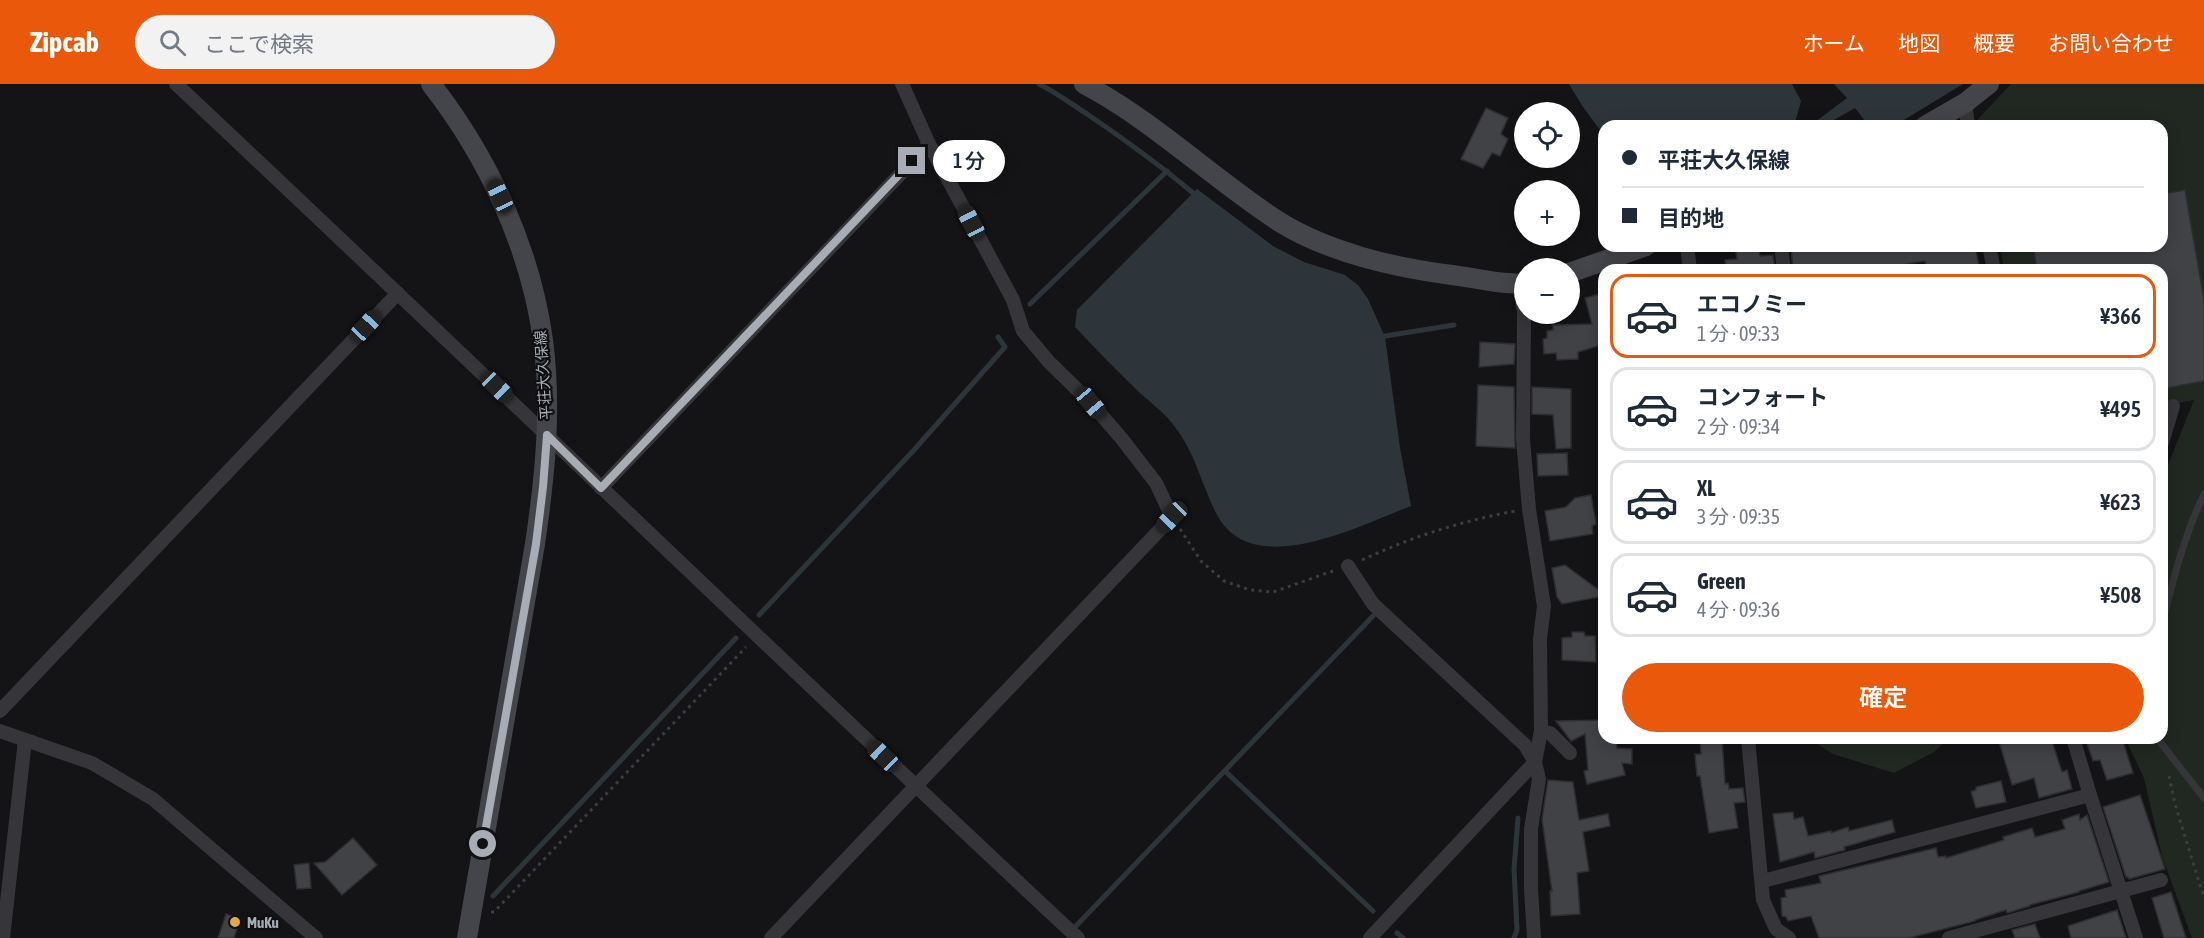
<!DOCTYPE html>
<html lang="ja">
<head>
<meta charset="utf-8">
<style>
  :root { --surface:#fff; --page:#f2f2f3; --text:#1f2937; --muted:#747a83; --line:#e0e1e3; --accent:#ea580c }
  body { margin:0; font-family:"Asap Condensed","Noto Sans JP",sans-serif; background:var(--page); color:var(--text); height:100vh; display:flex; flex-direction:column; font-size:22px; white-space:nowrap }
  * { box-sizing:border-box; margin:0 }
  p { font-size:20px; color:var(--muted) }
  .icon { flex:none; width:33px; height:33px; fill:none; stroke:currentColor; stroke-width:2; stroke-linecap:round; stroke-linejoin:round }
  .map { position:relative; flex:1; overflow:hidden }
  .side { position:absolute; left:1598px; top:180px; width:570px; height:480px; display:flex; flex-direction:column; background:var(--surface); border-radius:18px; box-shadow:0 3px 15px #0003 }
  .side>* { flex:none }
  .top-card { position:absolute; left:1598px; top:36px; width:570px; height:132px; border-radius:18px; box-shadow:0 3px 15px #0003; display:grid; align-content:center; height:132px; padding:0 24px; background:var(--surface) }
  .controls { position:absolute; left:1514px; top:18px; display:grid; gap:12px }
  .controls a { display:grid; place-items:center; width:66px; height:66px; border-radius:50%; background:var(--surface); box-shadow:0 3px 15px #0003; font-size:30px }
  .end { position:absolute; width:27px; height:27px; margin:-14px; border:8px solid #a7acb5; background:#111; box-shadow:0 0 0 3px #111 }
  .from { border-radius:50% }
  .bubble { position:absolute; height:42px; border-radius:21px; background:var(--surface); box-shadow:0 3px 15px #0003; font-size:20px; font-weight:600; line-height:42px; text-align:center }
  .car { position:absolute; width:18px; height:36px; margin:-18px -9px; border-radius:8px; box-shadow:0 0 4px 2px #0007; background:linear-gradient(#222 24%,#8ab4d8 0 40%,#222 0 76%,#8ab4d8 0 86%,#222 0) }
  .top-card b { display:flex; align-items:center; gap:21px; height:57px; font-size:22px }
  .top-card b+b { border-top:2px solid var(--line) }
  .top-card i { width:15px; height:15px; background:var(--text) }
  ul { padding:10px 0 0; list-style:none }
  li { display:flex; align-items:center; gap:18px; height:84px; margin:0 12px 9px; padding:0 12px; border:3px solid var(--line); border-radius:18px }
  li div { flex:1 }
  li b { display:block; font-size:22px }
  li em { font-style:normal; font-weight:600 }
  li.active { border-color:var(--accent) }
  li>.icon { width:54px; height:54px; stroke-width:1.5 }
  .button { display:flex; gap:12px; margin-top:auto; padding:12px 24px }
  .button a { flex:1; height:69px; border-radius:36px; background:var(--accent); color:#fff; font-size:24px; font-weight:600; line-height:69px; text-align:center }
  header { display:flex; align-items:center; gap:36px; box-sizing:border-box; height:84px; padding:0 30px; background:var(--accent); color:#fff }
  header strong { font-size:28px }
  nav { display:flex; gap:33px; margin-inline-start:auto; font-size:21px }
  .search { width:420px; height:54px; background:var(--page); display:flex; align-items:center; gap:15px; box-sizing:border-box; padding:0 21px; border-radius:33px; color:var(--muted); font-size:22px }
  .map>svg:first-child { display:block }
  .green { fill:#212821 }
  .water { fill:#2d353b }
  .lines { fill:none; stroke-linecap:round; stroke-linejoin:round }
  .stream { stroke:#2d353b; stroke-width:5 }
  .building { fill:#414246; stroke:#2e2e32; stroke-width:1.5 }
  .path { stroke:#3c3d41; stroke-width:3; stroke-dasharray:3 4.5; stroke-linecap:butt }
  .lane { stroke:#36363a; stroke-width:7 }
  .street { stroke:#36363a; stroke-width:14 }
  .secondary { stroke:#44454a; stroke-width:20 }
  .route { stroke:#a7acb5; stroke-width:8 }
  .poi-dot { fill:#e4a93e; stroke:#0f0f11; stroke-width:2 }
  .labels { text-anchor:middle; dominant-baseline:central; stroke-width:4.5; stroke-linejoin:round; paint-order:stroke }
  .street-label { font-size:15px; fill:#a7acb5; stroke:#0f0f11 }
  .poi-label { font-size:15px; font-weight:bold; fill:#a7acb5; stroke:#0f0f11; text-anchor:start }
</style>
</head>
<body>
<header>
<strong>Zipcab</strong>
<div class="search"><svg class="icon" aria-label="search" viewBox="0 0 24 24"><circle cx="10" cy="10" r="6"/><path d="M15 15l6 6"/></svg>ここで検索</div>
<nav><a>ホーム</a><a>地図</a><a>概要</a><a>お問い合わせ</a></nav>
</header>
<div class="map">
<svg width="2204" height="854" viewBox="0 0 2204 854">
  <rect width="100%" height="100%" fill="#141416"/>
  <!-- green -->
  <g class="green">
    <path d="M2011,0H2204V854H2192L2162,772L2144,694L2125,654H2162V396L2194,316L2162,322V186H2004L2000,162H2162V42H1979L1978,35Z"/>
    <path d="M1808,654H1949L1934,668L1894,689L1833,670Z"/>
  </g>
  <!-- water -->
  <g class="water">
    <path d="M1569,0H1792L1801,17L1794,42H1604L1603,50L1583,23Z"/>
    <path d="M1834,0H1963L1894,42H1869L1855,24L1823,42H1817L1815,38L1847,14Z"/>
    <path d="M1197,105L1273,162L1304,178L1345,191L1358,201L1368,215L1385,253L1400,364L1411,422C1360,441 1251,499 1216,429C1202,401 1195,369 1175,343C1166,330 1151,319 1139,308C1117,287 1096,265 1075,243L1077,226Z"/>
  </g>
  <g class="lines">
    <!-- stream -->
    <g class="stream">
      <path d="M1039,0C1057,9 1073,21 1090,32C1125,56 1160,81 1193,109"/>
      <path d="M1030,220L1167,87"/>
      <path d="M1385,252L1454,241"/>
      <path d="M759,531L914,366L1005,263L998,253"/>
      <path d="M1225,687L1373,827"/>
      <path d="M493,812L736,554"/>
      <path d="M1076,842L1373,532"/>
      <path d="M1397,849L1403,854"/>
      <path d="M1514,854L1517,846L1514,785L1518,734"/>
    </g>
  </g>
  <!-- building -->
  <g class="building">
    <path d="M1486,24L1508,34L1501,50L1508,55L1500,72L1492,69L1483,84L1461,75Z"/>
    <path d="M2185,106L2204,216V297L2162,305V186H2037L2033,162H2162V110Z"/>
    <path d="M1735,162H1758L1760,172L1773,171L1775,186H1726L1725,176L1737,175Z"/>
    <path d="M1791,162H1826L1827,166L1853,162H1975L1980,186H1927L1925,177L1872,186H1793Z"/>
    <path d="M1604,209V266H1599L1598,262L1578,268V275L1557,276L1556,269L1544,270L1543,255L1547,254V247L1553,246V241L1592,240L1585,214Z"/>
    <path d="M1480,258L1515,260L1514,280L1479,283Z"/>
    <path d="M1478,301L1514,303L1515,364L1476,362Z"/>
    <path d="M1532,303L1571,305V364L1556,365L1553,331L1532,330Z"/>
    <path d="M1567,369L1568,391L1538,392L1537,370Z"/>
    <path d="M1591,411L1596,440L1592,442L1593,450L1550,457L1545,427L1566,423L1575,414Z"/>
    <path d="M1565,481L1604,510V512L1562,520L1557,513L1552,484Z"/>
    <path d="M1572,548H1584L1585,552H1595L1596,578L1562,576V554L1572,553Z"/>
    <path d="M1604,636V654H1607L1608,658H1616L1617,664L1632,665V680L1622,679L1625,691L1587,700L1584,687L1588,686L1585,650L1571,657L1556,637Z"/>
    <path d="M1700,654H1722L1725,700L1728,699L1729,705L1743,704L1745,718L1734,719L1738,744L1709,749L1700,692H1697L1695,670H1701Z"/>
    <path d="M1998,654H2051L2062,688L2067,686L2072,705L2039,714L2034,694L2012,701Z"/>
    <path d="M2085,654H2122L2133,689L2107,696L2100,676L2093,677Z"/>
    <path d="M1548,696L1573,698L1579,736L1608,730L1610,742L1583,748L1589,787L1577,789L1580,830L1551,832L1550,807H1552L1542,735Z"/>
    <path d="M2001,697L2006,718L1976,724L1971,708L1976,706V703Z"/>
    <path d="M2140,711L2165,785L2129,795L2128,793H2126L2103,723Z"/>
    <path d="M1793,728L1794,735L1803,733L1808,752L1831,747V749L1848,743L1849,747L1892,736L1895,748L1844,763L1845,766L1815,774L1814,768L1780,778L1773,730Z"/>
    <path d="M2079,730L2080,736L2087,731L2109,798L2079,807V808L2030,821V822L2007,829L2006,826L1975,836V837L1909,854H1819L1811,832L1788,837L1786,833L1782,832L1781,814L1786,813L1785,806L1821,799L1819,792L1936,764L1938,773L1946,772V774L2004,756L2003,753L2032,744L2035,753L2065,745L2062,736Z"/>
    <path d="M353,754L377,781L342,811L314,779L325,778Z"/>
    <path d="M309,779L311,804L297,805L294,781Z"/>
    <path d="M2171,808L2186,854H2164L2152,814Z"/>
    <path d="M2117,826L2126,854H2071L2068,842Z"/>
    <path d="M226,830L240,835L234,854H218Z"/>
    <path d="M2035,840L2040,854H2015L2012,846Z"/>
  </g>
  <g class="lines">
    <!-- path -->
    <g class="path">
      <path d="M1180,445L1201,477L1224,497L1250,506L1273,508L1333,487"/>
      <path d="M1362,476C1411,453 1462,437 1515,427"/>
      <path d="M2169,692L2175,720L2204,814"/>
      <path d="M491,828H494L746,563"/>
    </g>
    <!-- lane -->
    <g class="lane">
      <path d="M2162,540C2173,496 2184,452 2204,410"/>
      <path d="M2157,654L2204,714"/>
    </g>
    <!-- street -->
    <g class="street">
      <path d="M176,0C478,283 775,572 1078,854"/>
      <path d="M1965,19L1968,42"/>
      <path d="M1687,162L1690,186"/>
      <path d="M1781,162L1784,186"/>
      <path d="M1989,162L1994,186"/>
      <path d="M1519,200L1524,228"/>
      <path d="M1524,230L1523,355L1529,425L1544,522L1540,555L1541,647L1535,678L1539,695L1531,745V805L1534,854"/>
      <path d="M2162,359L2173,322"/>
      <path d="M601,404L929,60"/>
      <path d="M1348,482L1373,520L1525,661L1535,678L1370,854"/>
      <path d="M0,627L398,209"/>
      <path d="M0,647L92,679L153,715L316,854"/>
      <path d="M1541,647L1550,649L1570,669"/>
      <path d="M1748,654L1763,816L1776,845L1789,854"/>
      <path d="M2073,654L2090,711L2136,854"/>
      <path d="M1763,797L2090,711"/>
      <path d="M3,854L25,656"/>
      <path d="M771,854L1172,433L1156,399L1122,355L1091,319L1049,278L1023,247L1013,216L929,60L902,0"/>
      <path d="M1949,854L2161,796"/>
    </g>
    <!-- secondary -->
    <g class="secondary">
      <path d="M431,0C488,73 530,163 543,256C552,324 545,392 535,460L467,854"/>
      <path d="M1084,0C1154,37 1212,94 1278,137C1327,168 1395,184 1452,191C1470,193 1507,202 1524,199"/>
      <path d="M1925,42L1965,19L1989,0"/>
      <path d="M1569,189L1646,162"/>
    </g>
  </g>
  <g class="lines">
    <!-- route -->
    <path class="route" d="M483,760L536,460L543,403L547,351L601,404L912,77"/>
  </g>
  <!-- markers -->
  <circle class="poi-dot" cx="235" cy="838" r="6"/>
  <g class="labels">
    <!-- street labels -->
    <g class="street-label">
      <text transform="translate(543 291) rotate(-94)">平荘大久保線</text>
    </g>
    <!-- poi labels -->
    <g class="poi-label">
      <text x="247" y="838">MuKu</text>
    </g>
  </g>
</svg>
<div class="controls">
<a><svg class="icon" aria-label="locate" viewBox="0 0 24 24"><circle cx="12" cy="12" r="6"/><path d="M12 2v4M12 18v4M2 12h4M18 12h4"/></svg></a>
<a>+</a>
<a>−</a>
</div>
<i class="end from" style="left:483px;top:760px"></i>
<i class="end" style="left:912px;top:77px"></i>
<div class="bubble" style="left:933px;top:56px;width:72px">1 分</div>
<i class="car" style="left:500px;top:112px;rotate:335deg"></i>
<i class="car" style="left:971px;top:138px;rotate:332deg"></i>
<i class="car" style="left:366px;top:242px;rotate:43deg"></i>
<i class="car" style="left:497px;top:303px;rotate:134deg"></i>
<i class="car" style="left:1091px;top:319px;rotate:140deg"></i>
<i class="car" style="left:1172px;top:433px;rotate:224deg"></i>
<i class="car" style="left:883px;top:672px;rotate:314deg"></i>
<div class="top-card">
<b><i class="from"></i>平荘大久保線</b>
<b><i></i>目的地</b>
</div>
<section class="side">
<ul>
<li class="active"><svg class="icon" aria-label="car" viewBox="0 0 24 24"><path d="M5 17H2v-5l4-1 3-4h7l3 4 3 1v5h-3M9 17h6M6 11h13"/><circle cx="7" cy="17" r="2"/><circle cx="17" cy="17" r="2"/></svg><div><b>エコノミー</b><p>1 分 · 09:33</p></div><em>¥366</em></li>
<li><svg class="icon" aria-label="car" viewBox="0 0 24 24"><path d="M5 17H2v-5l4-1 3-4h7l3 4 3 1v5h-3M9 17h6M6 11h13"/><circle cx="7" cy="17" r="2"/><circle cx="17" cy="17" r="2"/></svg><div><b>コンフォート</b><p>2 分 · 09:34</p></div><em>¥495</em></li>
<li><svg class="icon" aria-label="car" viewBox="0 0 24 24"><path d="M5 17H2v-5l4-1 3-4h7l3 4 3 1v5h-3M9 17h6M6 11h13"/><circle cx="7" cy="17" r="2"/><circle cx="17" cy="17" r="2"/></svg><div><b>XL</b><p>3 分 · 09:35</p></div><em>¥623</em></li>
<li><svg class="icon" aria-label="car" viewBox="0 0 24 24"><path d="M5 17H2v-5l4-1 3-4h7l3 4 3 1v5h-3M9 17h6M6 11h13"/><circle cx="7" cy="17" r="2"/><circle cx="17" cy="17" r="2"/></svg><div><b>Green</b><p>4 分 · 09:36</p></div><em>¥508</em></li>
</ul>
<div class="button"><a>確定</a></div>
</section>
</div>
</body>
</html>
